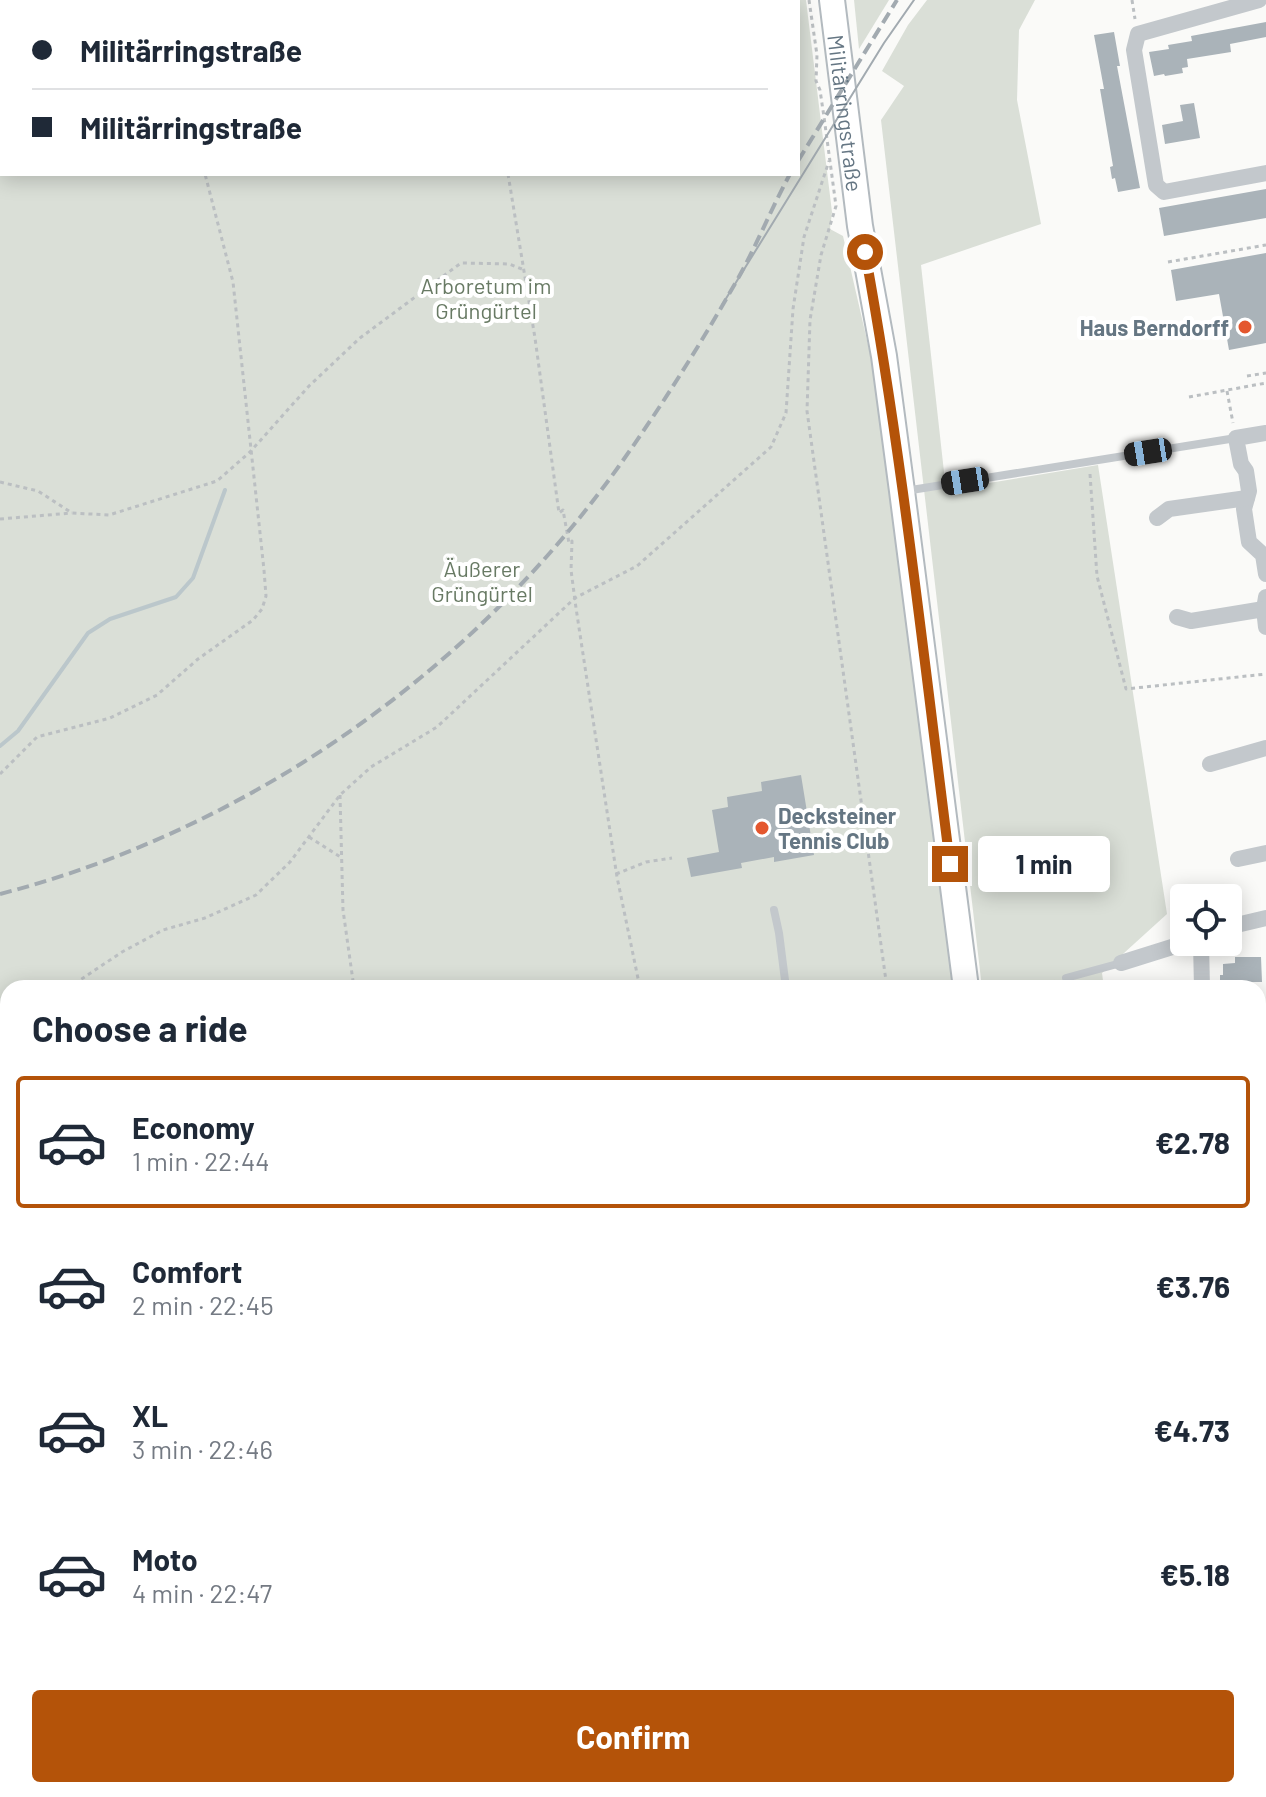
<!DOCTYPE html>
<html lang="en">
<head>
<meta charset="utf-8">
<style>
  :root { --surface:#fff; --page:#f2f2f3; --text:#1f2937; --muted:#747a83; --line:#e0e1e3; --accent:#b45309 }
  body { margin:0; font-family:Barlow,sans-serif; background:var(--page); color:var(--text); height:100vh; display:flex; flex-direction:column; font-size:30px; white-space:nowrap }
  * { box-sizing:border-box; margin:0 }
  p { font-size:26px; color:var(--muted) }
  .icon { flex:none; width:44px; height:44px; fill:none; stroke:currentColor; stroke-width:2; stroke-linecap:round; stroke-linejoin:round }
  .map { position:relative; flex:1; overflow:hidden }
  .side { position:absolute; left:0px; top:980px; width:1266px; height:818px; display:flex; flex-direction:column; background:var(--surface); border-radius:24px 24px 0 0; box-shadow:0 4px 20px #0003 }
  .side>* { flex:none }
  .hud { position:absolute; left:0px; top:0px; width:800px; height:176px; box-shadow:0 4px 20px #0003; display:grid; align-content:center; height:176px; padding:0 32px; background:var(--surface) }
  .tools { position:absolute; left:1170px; top:884px; display:grid; gap:16px }
  .tools a { display:grid; place-items:center; width:72px; height:72px; border-radius:8px; background:var(--surface); box-shadow:0 4px 20px #0003; font-size:40px }
  .end { position:absolute; width:36px; height:36px; margin:-18px; border:10px solid #b45309; background:#fff; box-shadow:0 0 0 4px #fff }
  .from { border-radius:50% }
  .bubble { position:absolute; height:56px; border-radius:8px; background:var(--surface); box-shadow:0 4px 20px #0003; font-size:26px; font-weight:700; line-height:56px; text-align:center }
  .car { position:absolute; width:24px; height:48px; margin:-24px -12px; border-radius:10px; box-shadow:0 0 6px 2px #0007; background:linear-gradient(#222 24%,#8ab4d8 0 40%,#222 0 76%,#8ab4d8 0 86%,#222 0) }
  .hud b { display:flex; align-items:center; gap:28px; height:76px; font-size:30px }
  .hud b+b { border-top:2px solid var(--line) }
  .hud i { width:20px; height:20px; background:var(--text) }
  ul { padding:0; list-style:none }
  li { display:flex; align-items:center; gap:24px; height:132px; margin:0 16px 12px; padding:0 16px; border:4px solid transparent; border-radius:8px }
  li div { flex:1 }
  li b { display:block; font-size:30px }
  li em { font-style:normal; font-weight:700 }
  li.active { border-color:var(--accent) }
  li>.icon { width:72px; height:72px; stroke-width:1.5 }
  h2 { padding:0 32px; font-size:36px; line-height:96px }
  .action { display:flex; gap:16px; margin-top:auto; padding:16px 32px }
  .action a { flex:1; height:92px; border-radius:8px; background:var(--accent); color:#fff; font-size:32px; font-weight:700; line-height:92px; text-align:center }
  .map>svg:first-child { display:block }
  .green { fill:#dadfd7 }
  .water { fill:#bbc7cb }
  .lines { fill:none; stroke-linecap:round; stroke-linejoin:round }
  .stream { stroke:#bbc7cb; stroke-width:4 }
  .building { fill:#aab3b9 }
  .secondary-casing { stroke:#b3babf; stroke-width:28 }
  .path { stroke:#bbbfc2; stroke-width:3; stroke-dasharray:4 4; stroke-linecap:butt }
  .service { stroke:#c3c8cc; stroke-width:8 }
  .minor { stroke:#c3c8cc; stroke-width:16 }
  .secondary { stroke:#fff; stroke-width:24 }
  .tram { stroke:#a2aab0; stroke-width:2 }
  .rail { stroke:#a2aab0; stroke-width:4; stroke-dasharray:12 6; stroke-linecap:butt }
  .route { stroke:#b45309; stroke-width:10 }
  .poi-dot { fill:#e4572e; stroke:#fff; stroke-width:3 }
  .labels { text-anchor:middle; dominant-baseline:central; stroke-width:8; stroke-linejoin:round; paint-order:stroke }
  .street-label { font-size:22px; fill:#657683; stroke:#fff }
  .park-label { font-size:22px; fill:#687a64; stroke:#fff }
  .poi-label { font-size:22px; font-weight:bold; fill:#657683; stroke:#fff; text-anchor:end }
</style>
</head>
<body>
<div class="map">
<svg width="1266" height="1797" viewBox="0 0 1266 1797">
  <rect width="100%" height="100%" fill="#fafaf8"/>
  <!-- green -->
  <g class="green">
    <path d="M262,0H806L832,212L830,229L843,236L872,362L944,888L954,988H8V1790H1140L1143,1797H0V10L2,11V174H798V2H242Z"/>
    <path d="M854,0H889L859,49Z"/>
    <path d="M927,0H1035L1019,30L1017,100L1041,224L921,265L946,490L1098,465L1167,914L1102,973L1104,988H982L881,120L904,86L882,71L908,25Z"/>
  </g>
  <!-- water -->
  <g class="water">
    <path d="M93,1790H183L185,1797H95Z"/>
    <path d="M405,1790H674L675,1797H407Z"/>
  </g>
  <g class="lines">
    <!-- stream -->
    <path class="stream" d="M0,746L18,731L88,633L110,619L176,597L193,578L225,490"/>
  </g>
  <!-- building -->
  <g class="building">
    <path d="M1266,22V37L1230,44L1231,52L1187,59L1188,67L1182,68L1183,73L1165,76L1164,74L1154,76L1149,52L1169,49L1168,45L1192,41L1191,36Z"/>
    <path d="M1114,32L1120,66H1117L1140,188L1118,192L1115,178L1112,179L1110,167L1113,166L1100,89H1104L1094,35Z"/>
    <path d="M1194,103L1200,138L1165,144L1162,125L1183,121L1180,105Z"/>
    <path d="M1266,189V218L1164,236L1159,208Z"/>
    <path d="M1266,253V343L1229,350L1219,294L1176,301L1171,270Z"/>
    <path d="M801,775L814,855L774,862V857L741,863L742,868L691,877L687,858L719,852L712,810L728,807L727,797L762,791L761,782Z"/>
    <path d="M1235,957H1261L1262,982H1248V988H1220V975H1223V964L1235,963Z"/>
  </g>
  <g class="lines">
    <defs>
      <g id="secondary">
        <path id="s1" d="M832,0L860,226L884,356L902,491L966,988"/>
        <path d="M1151,1790L1155,1797"/>
      </g>
    </defs>
    <!-- secondary casing -->
    <use href="#secondary" class="secondary-casing"/>
    <!-- path -->
    <g class="path">
      <path d="M485,0V2"/>
      <path d="M809,0L817,55L816,81L820,90L824,117L836,206L821,255L810,320L807,411L887,988"/>
      <path d="M1132,0L1135,19"/>
      <path d="M56,2V0"/>
      <path d="M184,2V0"/>
      <path d="M220,2L241,0"/>
      <path d="M681,2L688,0"/>
      <path d="M0,7H2"/>
      <path d="M0,158H2"/>
      <path d="M508,174L535,338L559,513L563,510L569,543L572,541L571,570L576,608L617,877L640,988"/>
      <path d="M1168,262L1266,245"/>
      <path d="M1247,376L1266,373"/>
      <path d="M1227,391L1233,423"/>
      <path d="M1189,397L1266,383"/>
      <path d="M1090,474L1097,576L1126,689L1266,674"/>
      <path d="M0,482L38,491L72,513L109,515L217,481L250,452L309,386L360,338L461,263L509,264L522,269"/>
      <path d="M0,519L72,513"/>
      <path d="M0,774L37,737L110,718L157,695L198,659L253,620L262,609L266,596L264,570L233,282L205,174"/>
      <path d="M340,795L343,910L354,988"/>
      <path d="M309,837L342,858"/>
      <path d="M616,874L646,862L672,858"/>
      <path d="M68,988L122,952L163,930L205,918L256,895L290,862L340,795L371,767L437,727L575,598L637,566L771,447L786,413L793,309L804,237L829,161"/>
      <path d="M1032,988L1055,981"/>
      <path d="M0,1013H8"/>
      <path d="M0,1379L8,1378"/>
      <path d="M0,1444L8,1433"/>
      <path d="M0,1646L8,1685"/>
      <path d="M1258,1684H1266"/>
      <path d="M30,1790L31,1797"/>
      <path d="M737,1790L738,1797"/>
      <path d="M803,1790L805,1797"/>
      <path d="M1103,1790L1120,1795"/>
      <path d="M716,1797L718,1790"/>
    </g>
    <!-- service -->
    <g class="service">
      <path d="M905,491L1236,438"/>
      <path d="M774,910L779,933L786,988"/>
      <path d="M1066,978L1121,963"/>
    </g>
    <!-- minor -->
    <g class="minor">
      <path d="M1259,0L1138,34L1134,50L1156,185L1164,192L1266,173"/>
      <path d="M1266,433L1236,438L1241,464L1246,471L1249,491L1244,509L1249,542L1263,555L1266,574"/>
      <path d="M1157,518L1169,509L1247,498"/>
      <path d="M1266,597L1264,609L1266,627"/>
      <path d="M1177,617L1191,621L1264,609"/>
      <path d="M1210,764L1266,748"/>
      <path d="M1238,859L1266,853"/>
      <path d="M1228,927L1266,918"/>
      <path d="M1201,942L1202,988"/>
      <path d="M1121,963L1188,942"/>
      <path d="M0,1159L8,1158"/>
      <path d="M1258,1263L1266,1261"/>
      <path d="M1258,1455H1266"/>
    </g>
    <!-- secondary -->
    <use href="#secondary" class="secondary"/>
    <!-- tram -->
    <path class="tram" d="M722,305L884,43L914,0"/>
    <!-- rail -->
    <g class="rail">
      <path d="M798,161L897,0"/>
      <path d="M0,894C247,830 471,673 619,466C661,407 700,345 736,282C756,247 771,209 790,174"/>
    </g>
  </g>
  <g class="lines">
    <!-- route -->
    <path class="route" d="M865,252C902,454 924,660 950,864"/>
  </g>
  <!-- markers -->
  <g class="poi-dot">
    <circle cx="1245" cy="327" r="8"/>
    <circle cx="762" cy="828" r="8"/>
  </g>
  <g class="labels">
    <!-- street labels -->
    <g class="street-label">
      <text stroke="none"><textPath href="#s1" startOffset="114">Militärringstraße</textPath></text>
    </g>
    <!-- park labels -->
    <g class="park-label">
      <text x="486" y="285">Arboretum im<tspan x="486" dy="25">Grüngürtel</tspan></text>
      <text x="482" y="568">Äußerer<tspan x="482" dy="25">Grüngürtel</tspan></text>
    </g>
    <!-- poi labels -->
    <g class="poi-label">
      <text x="1229" y="327">Haus Berndorff</text>
      <text x="778" y="815" text-anchor="start">Decksteiner<tspan x="778" dy="25">Tennis Club</tspan></text>
    </g>
  </g>
</svg>
<div class="tools">
<a><svg class="icon" aria-label="locate" viewBox="0 0 24 24"><circle cx="12" cy="12" r="6"/><path d="M12 2v4M12 18v4M2 12h4M18 12h4"/></svg></a>
</div>
<i class="end from" style="left:865px;top:252px"></i>
<i class="end" style="left:950px;top:864px"></i>
<div class="bubble" style="left:978px;top:836px;width:132px">1 min</div>
<i class="car" style="left:1148px;top:452px;rotate:261deg"></i>
<i class="car" style="left:965px;top:481px;rotate:261deg"></i>
<div class="hud">
<b><i class="from"></i>Militärringstraße</b>
<b><i></i>Militärringstraße</b>
</div>
<section class="side">
<h2>Choose a ride</h2>
<ul>
<li class="active"><svg class="icon" aria-label="car" viewBox="0 0 24 24"><path d="M5 17H2v-5l4-1 3-4h7l3 4 3 1v5h-3M9 17h6M6 11h13"/><circle cx="7" cy="17" r="2"/><circle cx="17" cy="17" r="2"/></svg><div><b>Economy</b><p>1 min · 22:44</p></div><em>€2.78</em></li>
<li><svg class="icon" aria-label="car" viewBox="0 0 24 24"><path d="M5 17H2v-5l4-1 3-4h7l3 4 3 1v5h-3M9 17h6M6 11h13"/><circle cx="7" cy="17" r="2"/><circle cx="17" cy="17" r="2"/></svg><div><b>Comfort</b><p>2 min · 22:45</p></div><em>€3.76</em></li>
<li><svg class="icon" aria-label="car" viewBox="0 0 24 24"><path d="M5 17H2v-5l4-1 3-4h7l3 4 3 1v5h-3M9 17h6M6 11h13"/><circle cx="7" cy="17" r="2"/><circle cx="17" cy="17" r="2"/></svg><div><b>XL</b><p>3 min · 22:46</p></div><em>€4.73</em></li>
<li><svg class="icon" aria-label="car" viewBox="0 0 24 24"><path d="M5 17H2v-5l4-1 3-4h7l3 4 3 1v5h-3M9 17h6M6 11h13"/><circle cx="7" cy="17" r="2"/><circle cx="17" cy="17" r="2"/></svg><div><b>Moto</b><p>4 min · 22:47</p></div><em>€5.18</em></li>
</ul>
<div class="action"><a>Confirm</a></div>
</section>
</div>
</body>
</html>
